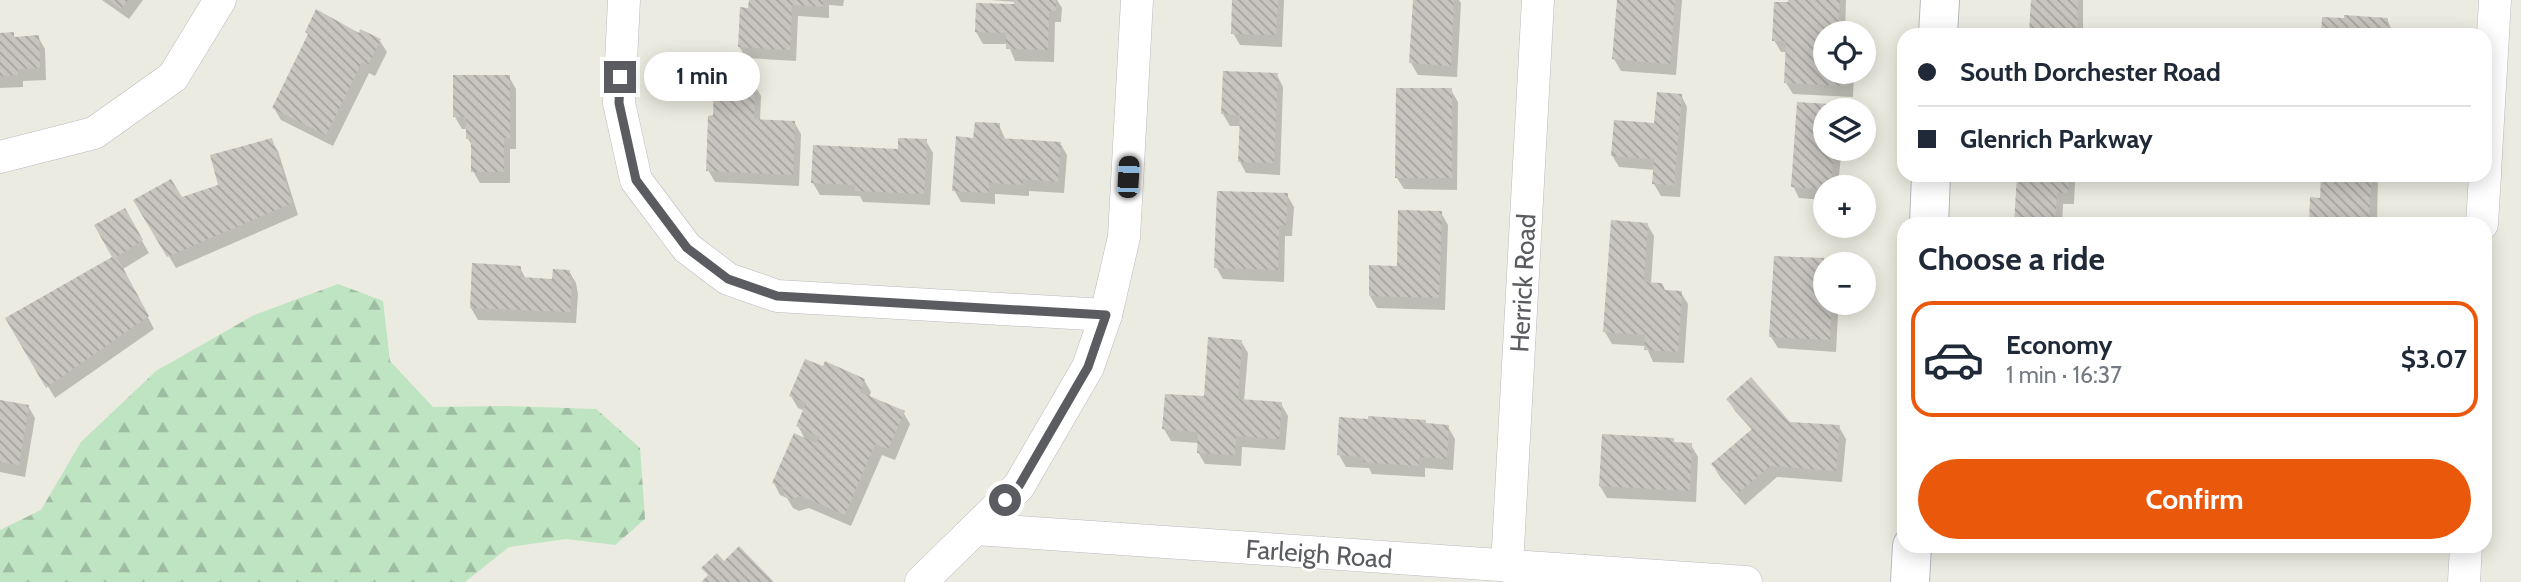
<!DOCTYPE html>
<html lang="en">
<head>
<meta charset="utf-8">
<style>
  :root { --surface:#fff; --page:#f2f2f3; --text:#1f2937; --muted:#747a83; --line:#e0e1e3; --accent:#ea580c }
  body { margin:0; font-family:Cabin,sans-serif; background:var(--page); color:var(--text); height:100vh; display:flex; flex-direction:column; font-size:26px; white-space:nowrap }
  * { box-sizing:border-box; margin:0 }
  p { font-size:23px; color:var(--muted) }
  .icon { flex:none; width:38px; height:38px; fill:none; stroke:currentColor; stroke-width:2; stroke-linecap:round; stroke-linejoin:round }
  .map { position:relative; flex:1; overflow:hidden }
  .side { position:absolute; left:1897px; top:217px; width:595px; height:336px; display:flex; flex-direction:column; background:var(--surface); border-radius:21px; box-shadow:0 4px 18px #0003 }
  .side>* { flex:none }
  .hud { position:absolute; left:1897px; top:28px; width:595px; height:154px; border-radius:21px; box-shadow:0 4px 18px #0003; display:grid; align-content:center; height:154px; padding:0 21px; background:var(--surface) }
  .fabs { position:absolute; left:1813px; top:21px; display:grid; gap:14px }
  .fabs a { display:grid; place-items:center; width:63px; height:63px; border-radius:50%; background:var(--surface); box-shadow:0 4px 18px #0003; font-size:35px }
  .end { position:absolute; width:32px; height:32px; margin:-16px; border:9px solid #5a5c62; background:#fff; box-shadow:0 0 0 4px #fff }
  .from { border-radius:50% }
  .bubble { position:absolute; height:49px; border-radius:24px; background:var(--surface); box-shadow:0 4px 18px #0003; font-size:23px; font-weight:700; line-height:49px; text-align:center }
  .car { position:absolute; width:21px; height:42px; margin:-21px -10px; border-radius:9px; box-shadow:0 0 5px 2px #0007; background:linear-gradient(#222 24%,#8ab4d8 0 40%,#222 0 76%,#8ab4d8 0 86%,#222 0) }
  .hud b { display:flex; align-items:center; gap:24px; height:66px; font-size:26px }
  .hud b+b { border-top:2px solid var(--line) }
  .hud i { width:18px; height:18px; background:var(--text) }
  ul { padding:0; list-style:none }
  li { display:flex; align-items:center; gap:21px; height:116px; margin:0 14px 10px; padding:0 7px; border:4px solid transparent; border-radius:21px }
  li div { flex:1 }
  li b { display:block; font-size:26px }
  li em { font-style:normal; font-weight:700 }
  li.on { border-color:var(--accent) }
  li>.icon { width:63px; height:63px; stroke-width:1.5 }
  h2 { padding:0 21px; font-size:32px; line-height:84px }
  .button { display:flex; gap:14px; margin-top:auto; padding:14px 21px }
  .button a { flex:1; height:80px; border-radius:42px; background:var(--accent); color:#fff; font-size:28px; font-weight:700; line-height:80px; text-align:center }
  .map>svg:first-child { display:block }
  .forest { fill:url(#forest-firs) }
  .shadow { fill:#0003 }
  .building { fill:url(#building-back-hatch) }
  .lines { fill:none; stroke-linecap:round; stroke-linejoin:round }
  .street-casing { stroke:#b9bac0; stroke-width:33 }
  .secondary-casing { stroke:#b7b9c0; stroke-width:40 }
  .street { stroke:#fff; stroke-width:32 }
  .secondary { stroke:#fff; stroke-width:38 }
  .route { stroke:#5a5c62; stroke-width:9 }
  .labels { text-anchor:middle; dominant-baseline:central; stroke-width:5; stroke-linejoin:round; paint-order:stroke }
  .street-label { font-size:26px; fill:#5a5c62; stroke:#fff }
</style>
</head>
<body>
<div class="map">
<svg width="2521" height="582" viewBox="0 0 2521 582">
  <defs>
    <pattern id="forest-firs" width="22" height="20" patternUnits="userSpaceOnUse" patternTransform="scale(1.75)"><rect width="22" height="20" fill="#bee4c2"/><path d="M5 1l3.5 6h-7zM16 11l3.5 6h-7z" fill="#9dbca1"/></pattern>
    <pattern id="building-back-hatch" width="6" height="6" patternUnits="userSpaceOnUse" patternTransform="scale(1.75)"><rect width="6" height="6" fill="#c8c5bf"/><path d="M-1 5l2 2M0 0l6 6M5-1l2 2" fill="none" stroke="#a5a39f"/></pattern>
  </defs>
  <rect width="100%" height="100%" fill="#ecebe1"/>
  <!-- forest -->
  <path class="forest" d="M338,284L383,301L390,361L433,407L507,406L596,409L640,448L645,519L615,545L566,539L509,547L465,582H0V530L41,510L81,442L156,371L254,315Z"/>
  <!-- shadow -->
  <g class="shadow">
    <path d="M102,0H143L129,19Z"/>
    <path d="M751,0H844L843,6L829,5V18L798,16L796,61L746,58L739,46Z"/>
    <path d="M991,0H1057L1062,8L1061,22H1055L1054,62L1015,61L1008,44H983L976,32L1016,6V2Z"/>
    <path d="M1234,0H1284L1282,47L1240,45L1233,33Z"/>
    <path d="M1414,0H1459L1461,3L1457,77L1418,75L1411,63Z"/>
    <path d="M1619,0H1682L1676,75L1621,71L1614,59Z"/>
    <path d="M1790,0H1846L1845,33H1825V72H1854L1853,97L1793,94L1786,83L1787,52H1781L1774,40Z"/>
    <path d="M2032,0H2083V35H2026L2031,34Z"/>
    <path d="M2387,19L2394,35H2323Z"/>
    <path d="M307,32L360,35L380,41L387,52L375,76L369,73L333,146L281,120L274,108L309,36Z"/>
    <path d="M0,34H13L15,38L38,37L45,49L46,80L23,81V87L0,88Z"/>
    <path d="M1277,75L1283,87L1280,175L1246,173L1240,162L1241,126H1230L1223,114Z"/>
    <path d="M509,77L516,89V149H510V183H480L473,171V147L468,139V129H462L455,117Z"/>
    <path d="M754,84L761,96L760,121L794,122L801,134L799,186L715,182L708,170Z"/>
    <path d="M1451,90L1458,102L1457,190L1404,189L1397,178Z"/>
    <path d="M1681,95L1687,107L1680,197L1661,196L1654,184L1655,170L1619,167L1612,155L1656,125Z"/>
    <path d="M1799,104L1844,107L1846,110H1825V149H1848V156L1841,155L1838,187H1825V200L1799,198L1793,186Z"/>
    <path d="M999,125L1006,141L1060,143L1067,155L1064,193L1029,191V196L995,194V204L961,202L954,190L975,139Z"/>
    <path d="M271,140L278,151L298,215L176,268L136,201L181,199L220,186Z"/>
    <path d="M926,141L933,153L930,205L863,202L860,196L820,195L813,183Z"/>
    <path d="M2019,175H2071L2075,182L2074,204H2063L2062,224H2016Z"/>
    <path d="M2323,175H2378L2377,224H2311L2322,200Z"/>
    <path d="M1287,195L1294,207L1292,236H1285L1284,282L1223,279L1216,267Z"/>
    <path d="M124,210L149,253L123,269L154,329L55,398L7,319L114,257Z"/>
    <path d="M1441,213L1448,225L1445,310L1377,308L1370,296L1398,268Z"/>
    <path d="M1647,224L1654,236L1651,284L1665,292L1681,293L1688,304L1684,363L1653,362L1646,346L1612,344L1605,332Z"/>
    <path d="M1823,260L1825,265V303H1832L1838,314L1836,352L1778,348L1771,337Z"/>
    <path d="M520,268L526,279L554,280L569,271L576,283L578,294L576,323L478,320L471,308Z"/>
    <path d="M1241,341L1248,353L1244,401L1281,404L1288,416L1285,450L1242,447L1241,466L1205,464L1198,452L1199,443L1171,441L1164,429L1205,398Z"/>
    <path d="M864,380L871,392L869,397L903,412L910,424L895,460L882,455L851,526L809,508L799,511L793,508L787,498L780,495L774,483L806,441L798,426L805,411L798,408L791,396Z"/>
    <path d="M1728,399L1789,423L1839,427L1846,439L1842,482L1777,477L1745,505L1720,477L1713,465L1753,431L1735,411Z"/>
    <path d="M0,402L28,406L35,418L25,477L0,472Z"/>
    <path d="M1426,425L1448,427L1455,439L1453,470L1425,468V477L1372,474L1369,468L1346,467L1339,455Z"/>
    <path d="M1673,440L1675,444L1691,445L1698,457L1696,502L1607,498L1600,486Z"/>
  </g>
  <!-- building -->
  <g class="building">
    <path d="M109,0H128L121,9Z"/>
    <path d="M749,0H823V7L792,5L790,50L738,47L740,7L748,8Z"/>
    <path d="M1014,0H1056V11H1049L1048,50L1006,49V33L975,32L976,3L1014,4Z"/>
    <path d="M1232,0H1278L1276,35L1231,34Z"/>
    <path d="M1413,0H1454L1451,66L1409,63Z"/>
    <path d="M1617,0H1675L1670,64L1612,59Z"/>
    <path d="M1788,0H1840L1838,33H1825V72H1848L1847,86L1784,83L1786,41H1772L1774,2H1788Z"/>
    <path d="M2031,0H2078L2077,35H2024V32H2029Z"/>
    <path d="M316,9L359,33L360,29L381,39L368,65L362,62L326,135L272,108L308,34L305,32Z"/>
    <path d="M2344,15L2388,18L2387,35H2321L2322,17L2344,18Z"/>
    <path d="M14,32V37L39,35L40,68L17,69L18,75L0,76V33Z"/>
    <path d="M1223,71L1278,73L1274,163L1238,162L1240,115L1221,114Z"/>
    <path d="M453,75H510V138H504V172H471V139H466V117H453Z"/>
    <path d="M714,80L755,82L754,119L795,121L793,175L706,171L708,116L713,115Z"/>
    <path d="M1396,88H1452V178H1395Z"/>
    <path d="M1657,92L1682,94L1674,185L1652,184L1654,159L1611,156L1614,120L1654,123Z"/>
    <path d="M1797,102L1845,105L1844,110H1825V149H1834L1831,187H1825V189L1791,187Z"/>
    <path d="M975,122L1000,123L999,138L1061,142L1058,182L1023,179V185L989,183V193L952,191L956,136L973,138Z"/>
    <path d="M272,138L292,203L167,257L133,200L171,179L182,197L218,185L210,155Z"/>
    <path d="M898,138L927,139L924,194L855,191V185L811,183L813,145L898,149Z"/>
    <path d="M2017,175H2069L2068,193H2057L2055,224H2014Z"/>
    <path d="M2321,175H2372L2369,217H2375L2374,224H2309L2310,197L2320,198Z"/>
    <path d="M1217,191L1288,193L1286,225H1279L1278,270L1214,268Z"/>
    <path d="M125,208L143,240L117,257L149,316L46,388L5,318L112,257L94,225Z"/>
    <path d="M1398,210L1442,211L1439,298L1369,296V265L1397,266Z"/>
    <path d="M1611,220L1648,223L1644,282L1662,283L1665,290L1682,291L1678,352L1644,350L1645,335L1603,332Z"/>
    <path d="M1774,256L1824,258L1822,300L1832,303L1830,340L1769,337Z"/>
    <path d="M472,263L521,266L520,277L552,279L553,269L570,270L569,281H572L570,312L470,308Z"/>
    <path d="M1208,337L1242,340L1238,399L1282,402L1279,439L1236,436L1235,455L1197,453L1198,432L1162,429L1165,394L1204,396Z"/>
    <path d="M805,359L823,366L825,361L865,379L860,392L905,411L888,449L875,444L845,515L801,496L791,499L784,496L783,488L772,483L794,433L816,443L820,437L796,426L806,403L789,396Z"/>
    <path d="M1751,377L1790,422L1840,425L1836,471L1770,466L1737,494L1711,464L1752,429L1726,399Z"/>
    <path d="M0,400L29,405L19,465L0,462Z"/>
    <path d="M1368,416L1426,420V423L1449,425L1447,459L1419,457V466L1363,462L1364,457L1337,455L1339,417L1368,419Z"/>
    <path d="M1602,434L1674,438V442L1692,443L1690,491L1599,486Z"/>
    <path d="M739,546L774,582H701L708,575L701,568L717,553L724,561Z"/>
  </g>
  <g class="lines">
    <defs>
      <g id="street">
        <path d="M624,0L619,103L636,180L687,248L728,279L777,296L1106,315"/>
        <path d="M0,157L94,133L173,77L220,0"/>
        <path d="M2485,172L2495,0"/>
        <path d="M2482,224L2485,175"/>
        <path d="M976,529L1746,582"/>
        <path d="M1507,566L1538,0"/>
        <path d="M921,582L1019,486L1088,367L1106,315L1124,237L1137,0"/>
        <path d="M2464,582L2466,546"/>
      </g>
      <g id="secondary">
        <path d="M1938,35L1940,0"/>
        <path d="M1929,224L1931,175"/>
        <path d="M1910,582L1912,546"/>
      </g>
    </defs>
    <!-- street casing -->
    <use href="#street" class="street-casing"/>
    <!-- secondary casing -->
    <use href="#secondary" class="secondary-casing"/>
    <!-- street -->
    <use href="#street" class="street"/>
    <!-- secondary -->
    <use href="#secondary" class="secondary"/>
  </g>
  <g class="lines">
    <!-- route -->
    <path class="route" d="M620,77L619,103L636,180L687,248L728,279L777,296L1106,315L1088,367L1019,486L1005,500"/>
  </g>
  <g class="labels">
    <!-- street labels -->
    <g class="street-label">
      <text transform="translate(1523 283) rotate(-87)">Herrick Road</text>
      <text transform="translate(1319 554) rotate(4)">Farleigh Road</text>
    </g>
  </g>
</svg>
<div class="fabs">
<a><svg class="icon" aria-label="locate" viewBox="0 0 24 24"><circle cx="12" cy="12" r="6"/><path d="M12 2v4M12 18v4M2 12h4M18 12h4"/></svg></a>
<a><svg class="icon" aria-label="layers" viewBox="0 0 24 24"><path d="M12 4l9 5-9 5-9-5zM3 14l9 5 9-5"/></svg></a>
<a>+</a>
<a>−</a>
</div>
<i class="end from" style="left:1005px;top:500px"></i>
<i class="end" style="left:620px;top:77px"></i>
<div class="bubble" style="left:644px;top:52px;width:116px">1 min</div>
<i class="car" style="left:1128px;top:177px;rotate:3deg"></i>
<div class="hud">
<b><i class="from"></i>South Dorchester Road</b>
<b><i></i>Glenrich Parkway</b>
</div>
<section class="side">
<h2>Choose a ride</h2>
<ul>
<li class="on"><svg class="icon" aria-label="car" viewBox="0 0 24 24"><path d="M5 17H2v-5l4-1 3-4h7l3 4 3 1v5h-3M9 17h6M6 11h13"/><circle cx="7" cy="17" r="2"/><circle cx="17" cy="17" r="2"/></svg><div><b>Economy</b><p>1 min · 16:37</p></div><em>$3.07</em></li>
</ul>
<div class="button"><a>Confirm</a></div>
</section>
</div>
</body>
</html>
